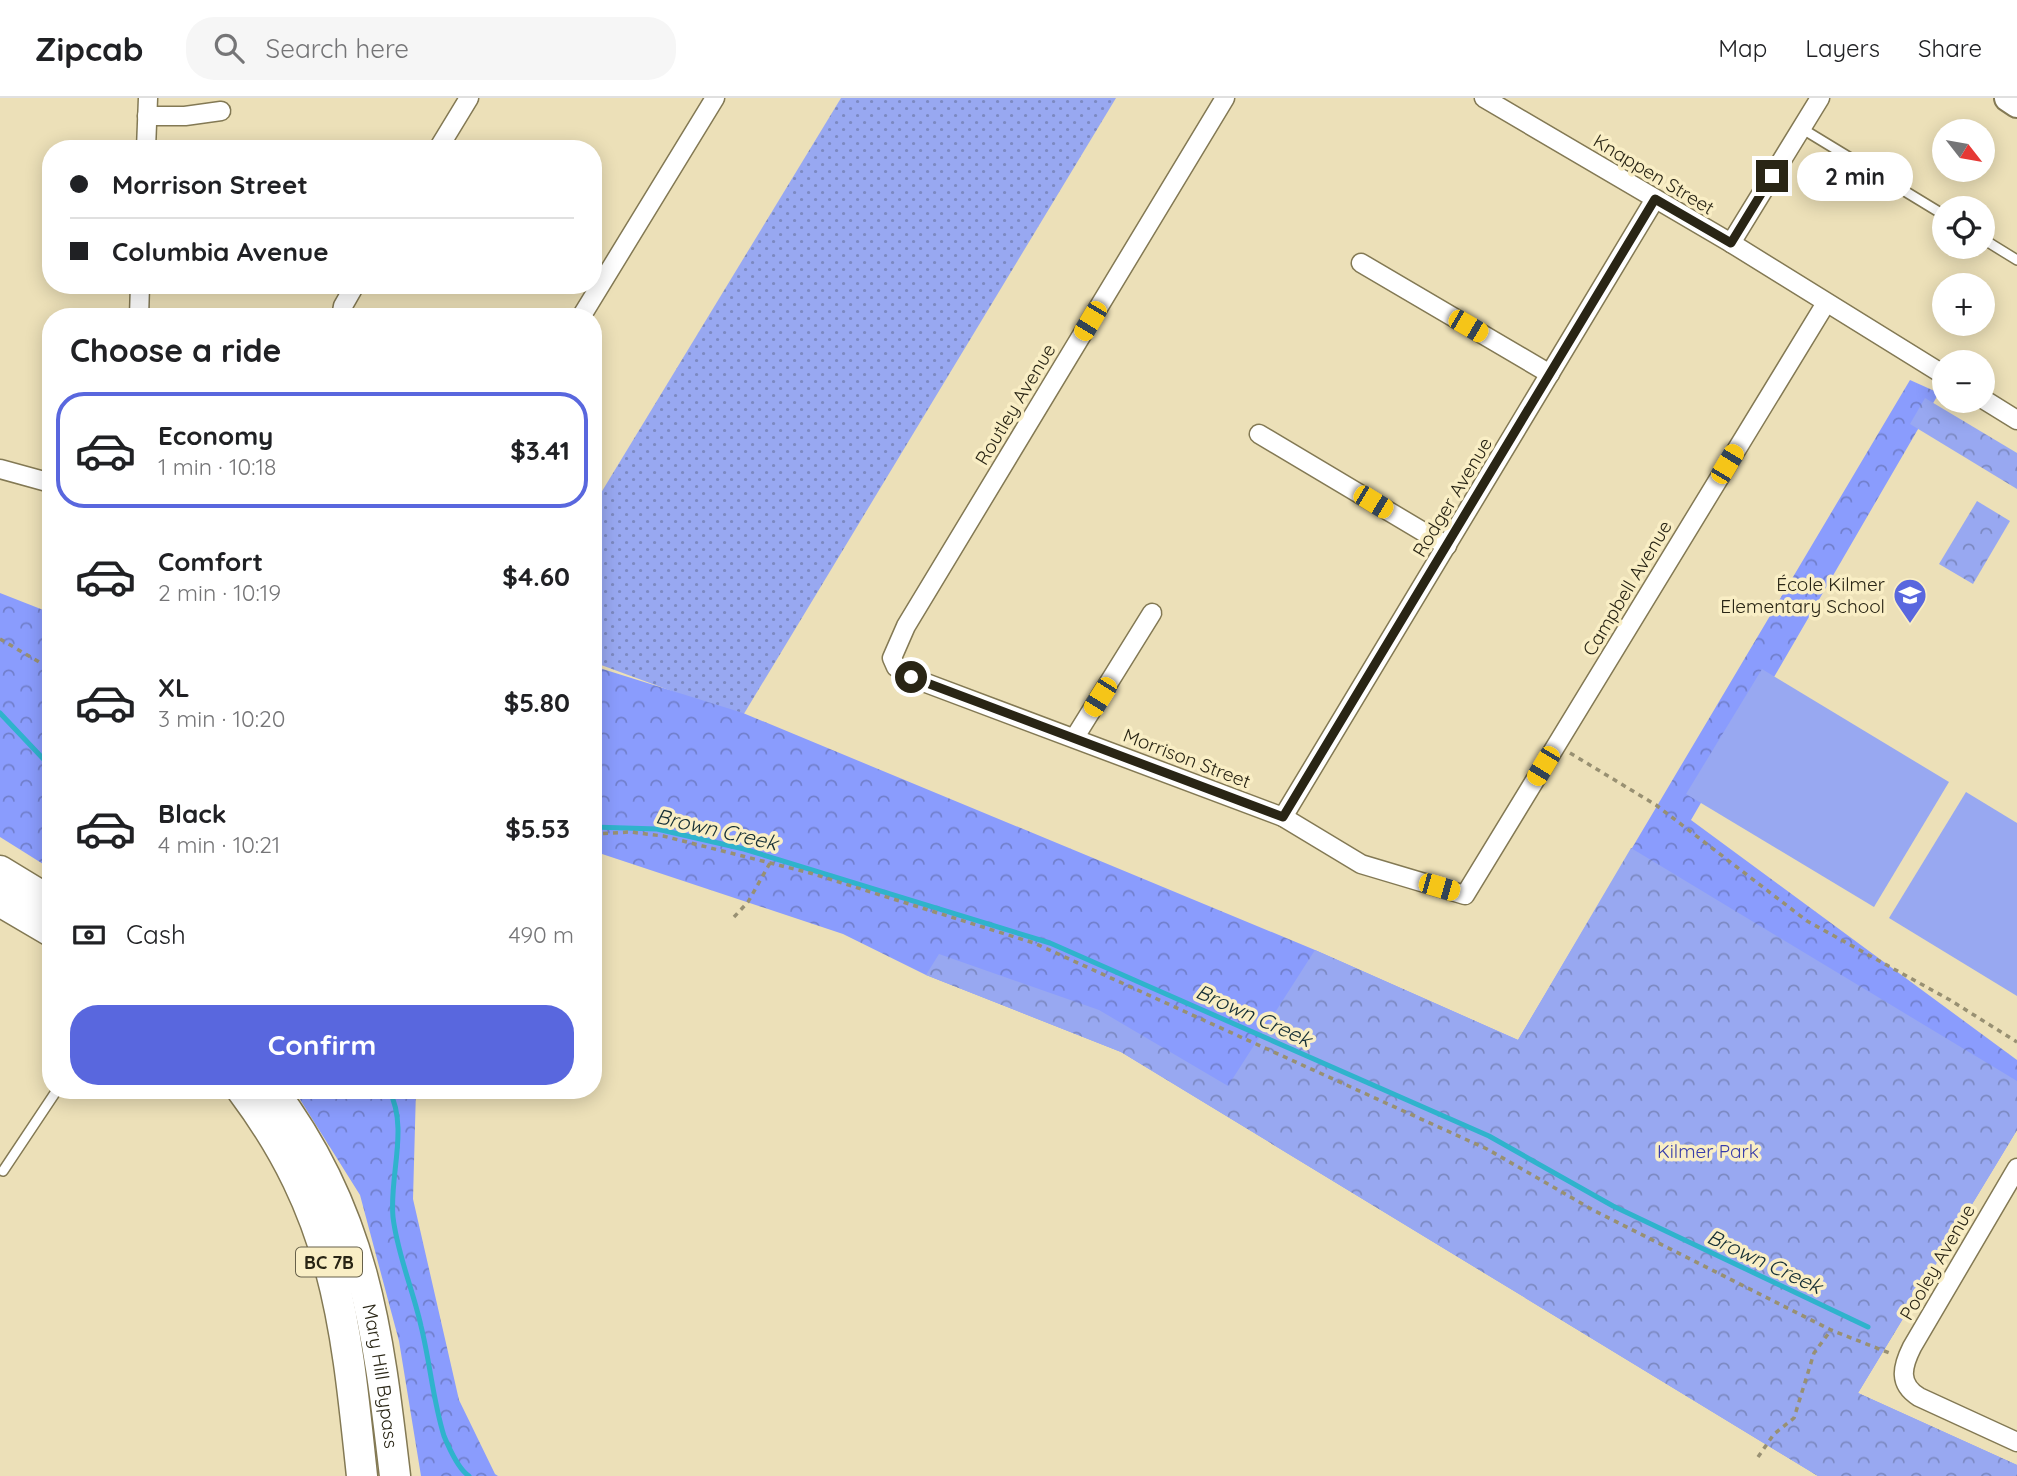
<!DOCTYPE html>
<html lang="en">
<head>
<meta charset="utf-8">
<style>
  :root { --surface:#fff; --page:#f6f6f6; --text:#202124; --muted:#757577; --line:#e0e0e0; --accent:#5967de }
  body { margin:0; font-family:Quicksand,sans-serif; background:var(--page); color:var(--text); height:100vh; display:flex; flex-direction:column; font-size:26px; white-space:nowrap }
  * { box-sizing:border-box; margin:0 }
  p { font-size:23px; color:var(--muted) }
  .icon { flex:none; width:38px; height:38px; fill:none; stroke:currentColor; stroke-width:2; stroke-linecap:round; stroke-linejoin:round }
  .map { position:relative; flex:1; overflow:hidden }
  .details { position:absolute; left:42px; top:210px; width:560px; height:791px; display:flex; flex-direction:column; background:var(--surface); border-radius:28px; box-shadow:0 4px 18px #0003 }
  .details>* { flex:none }
  .hud { position:absolute; left:42px; top:42px; width:560px; height:154px; border-radius:28px; box-shadow:0 4px 18px #0003; display:grid; align-content:center; height:154px; padding:0 28px; background:var(--surface) }
  .needle { width:46px; rotate:121deg }
  .tools { position:absolute; left:1932px; top:21px; display:grid; gap:14px }
  .tools a { display:grid; place-items:center; width:63px; height:63px; border-radius:50%; background:var(--surface); box-shadow:0 4px 18px #0003; font-size:35px }
  .end { position:absolute; width:32px; height:32px; margin:-16px; border:9px solid #292515; background:#fff; box-shadow:0 0 0 4px #fff }
  .from { border-radius:50% }
  .bubble { position:absolute; height:49px; border-radius:24px; background:var(--surface); box-shadow:0 4px 18px #0003; font-size:23px; font-weight:800; line-height:49px; text-align:center }
  .car { position:absolute; width:21px; height:42px; margin:-21px -10px; border-radius:9px; box-shadow:0 0 5px 2px #0007; background:linear-gradient(#f5c518 24%,#345 0 40%,#f5c518 0 76%,#345 0 86%,#f5c518 0) }
  .hud b { display:flex; align-items:center; gap:24px; height:66px; font-size:26px }
  .hud b+b { border-top:2px solid var(--line) }
  .hud i { width:18px; height:18px; background:var(--text) }
  ul { padding:0; list-style:none }
  li { display:flex; align-items:center; gap:21px; height:116px; margin:0 14px 10px; padding:0 14px; border:4px solid transparent; border-radius:28px }
  li div { flex:1 }
  li b { display:block; font-size:26px }
  li em { font-style:normal; font-weight:800 }
  li.current { border-color:var(--accent) }
  li>.icon { width:63px; height:63px; stroke-width:1.5 }
  h2 { padding:0 28px; font-size:32px; line-height:84px }
  .pay { display:flex; align-items:center; gap:18px; height:77px; padding:0 28px; font-size:26px }
  .pay p { margin-inline-start:auto }
  .primary-button { display:flex; gap:14px; margin-top:auto; padding:14px 28px }
  .primary-button a { flex:1; height:80px; border-radius:28px; background:var(--accent); color:#fff; font-size:28px; font-weight:800; line-height:80px; text-align:center }
  header { display:flex; align-items:center; gap:42px; box-sizing:border-box; height:98px; padding:0 35px; background:var(--surface); border-bottom:2px solid var(--line) }
  header strong { font-size:33px }
  nav { display:flex; gap:38px; margin-inline-start:auto; font-size:24px }
  .search { width:490px; height:63px; background:var(--page); display:flex; align-items:center; gap:18px; box-sizing:border-box; padding:0 24px; border-radius:28px; color:var(--muted); font-size:26px }
  .map>svg:first-child { display:block }
  .grass { fill:url(#grass-dots) }
  .forest { fill:url(#forest-crowns) }
  .park { fill:url(#park-crowns) }
  .garden { fill:#98a8f1 }
  .lines { fill:none; stroke-linecap:round; stroke-linejoin:round }
  .stream { stroke:#2fb3cc; stroke-width:5 }
  .service-casing { stroke:#837954; stroke-width:12 }
  .minor-casing { stroke:#837954; stroke-width:21 }
  .secondary-casing { stroke:#837954; stroke-width:30 }
  .trunk-casing { stroke:#837954; stroke-width:33 }
  .path { stroke:#989072; stroke-width:3.5; stroke-dasharray:5 5; stroke-linecap:butt }
  .service { stroke:#fff; stroke-width:9 }
  .minor { stroke:#fff; stroke-width:18 }
  .secondary { stroke:#fff; stroke-width:26 }
  .trunk { stroke:#fff; stroke-width:30 }
  .route { stroke:#292515; stroke-width:9 }
  .labels { text-anchor:middle; dominant-baseline:central; stroke-width:7; stroke-linejoin:round; paint-order:stroke }
  .shield { fill:#f9eec5; stroke:#67614a; stroke-width:2 }
  .shield-label { font-size:18px; font-weight:bold; fill:#292515 }
  .street-label { font-size:19px; fill:#292515; stroke:#f9eec5 }
  .poi-label { font-size:19px; fill:#292515; stroke:#f9eec5; text-anchor:end }
  .park-label { font-size:19px; fill:#373caa; stroke:#f9eec5 }
  .water-label { font-size:21px; font-style:italic; fill:#152f35; stroke:#f9eec5 }
</style>
</head>
<body>
<header>
<strong>Zipcab</strong>
<div class="search"><svg class="icon" aria-label="search" viewBox="0 0 24 24"><circle cx="10" cy="10" r="6"/><path d="M15 15l6 6"/></svg>Search here</div>
<nav><a>Map</a><a>Layers</a><a>Share</a></nav>
</header>
<div class="map">
<svg width="2017" height="1378" viewBox="0 0 2017 1378">
  <defs>
    <pattern id="grass-dots" width="8" height="8" patternUnits="userSpaceOnUse" patternTransform="scale(1.75)"><rect width="8" height="8" fill="#98a8f1"/><path d="M2 2h.1M6 6h.1" fill="none" stroke="#7c89c2" stroke-width="1.8" stroke-linecap="round"/></pattern>
    <pattern id="forest-crowns" width="20" height="18" patternUnits="userSpaceOnUse" patternTransform="scale(1.75)"><rect width="20" height="18" fill="#8a9cfd"/><path d="M2 6a3 3 0 1 1 6 0M12 15a3 3 0 1 1 6 0" fill="none" stroke="#717fcc"/></pattern>
    <pattern id="park-crowns" width="20" height="18" patternUnits="userSpaceOnUse" patternTransform="scale(1.75)"><rect width="20" height="18" fill="#98a8f1"/><path d="M2 6a3 3 0 1 1 6 0M12 15a3 3 0 1 1 6 0" fill="none" stroke="#7c89c2"/></pattern>
  </defs>
  <rect width="100%" height="100%" fill="#ece0b8"/>
  <!-- grass -->
  <path class="grass" d="M841,0H1116L742,619L593,564V408Z"/>
  <!-- forest -->
  <g class="forest">
    <path d="M1910,282L1939,295L1691,722L2017,962V1032L1858,1295L2017,1367V1378H1818L1121,954L926,877L843,836L593,753V568L743,615L1315,852L1518,942Z"/>
    <path d="M0,495L51,515V771L0,739Z"/>
    <path d="M294,992H416L413,1101L459,1302L495,1376L498,1378H421L399,1243L360,1097Z"/>
  </g>
  <!-- park -->
  <g class="park">
    <path d="M1925,300L2017,355V391L1910,326Z"/>
    <path d="M1977,403L2010,423L1973,486L1939,466Z"/>
    <path d="M1631,750L2017,983V1032L1858,1295L2017,1367V1378H1818L1121,954L926,877L939,856L1099,912L1228,988L1315,852L1518,942Z"/>
  </g>
  <!-- garden -->
  <g class="garden">
    <path d="M1762,571L1949,684L1874,809L1686,696Z"/>
    <path d="M1966,694L2017,725V898L1889,820Z"/>
  </g>
  <g class="lines">
    <!-- stream -->
    <g class="stream">
      <path d="M0,615L51,669"/>
      <path d="M593,729L657,731L744,751L1050,845L1489,1038L1613,1108L1868,1229"/>
      <path d="M389,992C409,1030 389,1078 393,1119C397,1155 413,1192 421,1228C430,1264 433,1303 444,1338C449,1350 458,1371 469,1378"/>
    </g>
    <defs>
      <g id="service">
        <path d="M1801,30L1944,117"/>
        <path d="M1983,141L2017,162"/>
        <path d="M3,1073L57,992"/>
      </g>
      <g id="minor">
        <path d="M1225,0L906,528L892,560L896,569L910,579L1283,719L1361,766L1465,797L1826,205"/>
        <path d="M1484,0L1731,145L1944,277"/>
        <path d="M147,18H185L221,13"/>
        <path d="M146,51L148,0"/>
        <path d="M438,51L469,0"/>
        <path d="M1731,145L1820,0"/>
        <path d="M1361,165L1550,276"/>
        <path d="M139,219L140,187"/>
        <path d="M341,219L343,208L355,187"/>
        <path d="M581,219L715,0"/>
        <path d="M1983,301L2017,322"/>
        <path d="M1259,336L1447,448"/>
        <path d="M0,371L51,385"/>
        <path d="M1075,639L1152,515"/>
        <path d="M1283,719L1655,101"/>
        <path d="M2017,1070L1912,1249C1902,1269 1898,1286 1919,1299L2017,1344"/>
      </g>
      <path id="secondary" d="M2008,0L2017,6"/>
      <g id="trunk">
        <path d="M0,773L51,804"/>
        <path d="M0,803L51,833"/>
        <path d="M242,992C337,1119 346,1226 362,1378"/>
        <path id="s1" d="M272,992C364,1114 378,1232 395,1378"/>
      </g>
    </defs>
    <!-- service casing -->
    <use href="#service" class="service-casing"/>
    <!-- minor casing -->
    <use href="#minor" class="minor-casing"/>
    <!-- secondary casing -->
    <use href="#secondary" class="secondary-casing"/>
    <!-- trunk casing -->
    <use href="#trunk" class="trunk-casing"/>
    <!-- path -->
    <g class="path">
      <path d="M0,541L51,571"/>
      <path d="M1570,655L1656,707L1807,823L1950,902L2017,944"/>
      <path d="M593,736L630,734L663,738L810,775L1034,845L1487,1051L1593,1112L1831,1232L1892,1256"/>
      <path d="M734,819L748,804L770,765"/>
      <path d="M1758,1359L1774,1336L1794,1320L1814,1255L1831,1232"/>
    </g>
    <!-- service -->
    <use href="#service" class="service"/>
    <!-- minor -->
    <use href="#minor" class="minor"/>
    <!-- secondary -->
    <use href="#secondary" class="secondary"/>
    <!-- trunk -->
    <use href="#trunk" class="trunk"/>
  </g>
  <g class="lines">
    <!-- route -->
    <path class="route" d="M911,579L1283,719L1655,101L1731,145L1772,78"/>
  </g>
  <!-- icons -->
  <defs>
    <symbol id="school-pin" viewBox="-11 -11 22 30"><path d="M0 17L-7.5 6A9.5 9.5 0 1 1 7.5 6Z" fill="#5967de" stroke="#f9eec5"/><path d="M0-5L7-2L0 1L-7-2ZM-4 1L0 2.5L4 1V4Q0 6-4 4Z" fill="#fff"/></symbol>
  </defs>
  <g fill-rule="evenodd">
    <use href="#school-pin" x="1891" y="478" width="38" height="52"/>
  </g>
  <g class="labels">
    <!-- shield labels -->
    <rect class="shield" x="296" y="1149.5" width="66" height="29" rx="5"/>
    <g class="shield-label">
      <text x="329" y="1164">BC 7B</text>
    </g>
    <!-- street labels -->
    <g class="street-label">
      <text transform="translate(1654 76) rotate(31)">Knappen Street</text>
      <text transform="translate(1015 306) rotate(-59)">Routley Avenue</text>
      <text transform="translate(1452 399) rotate(-59)">Rodger Avenue</text>
      <text transform="translate(1627 490) rotate(-59)">Campbell Avenue</text>
      <text transform="translate(1187 660) rotate(21)">Morrison Street</text>
      <text transform="translate(1937 1164) rotate(-60)">Pooley Avenue</text>
      <text stroke="none"><textPath href="#s1" startOffset="310">Mary Hill Bypass</textPath></text>
    </g>
    <!-- poi labels -->
    <g class="poi-label">
      <text x="1885" y="486">École Kilmer<tspan x="1885" dy="22">Elementary School</tspan></text>
    </g>
    <!-- park labels -->
    <g class="park-label">
      <text x="1708" y="1053">Kilmer Park</text>
    </g>
    <!-- water labels -->
    <g class="water-label">
      <text transform="translate(717 731) rotate(13)">Brown Creek</text>
      <text transform="translate(1254 917) rotate(24)">Brown Creek</text>
      <text transform="translate(1765 1163) rotate(25)">Brown Creek</text>
    </g>
  </g>
</svg>
<div class="tools">
<a><svg class="needle" viewBox="-14 -14 28 28"><path d="M0-13l5 13h-10z" fill="#e53935"/><path d="M0 13l5-13h-10z" fill="#757577"/></svg></a>
<a><svg class="icon" aria-label="locate" viewBox="0 0 24 24"><circle cx="12" cy="12" r="6"/><path d="M12 2v4M12 18v4M2 12h4M18 12h4"/></svg></a>
<a>+</a>
<a>−</a>
</div>
<i class="end from" style="left:911px;top:579px"></i>
<i class="end" style="left:1772px;top:78px"></i>
<div class="bubble" style="left:1797px;top:54px;width:116px">2 min</div>
<i class="car" style="left:1090px;top:223px;rotate:211deg"></i>
<i class="car" style="left:1468px;top:228px;rotate:120deg"></i>
<i class="car" style="left:1727px;top:366px;rotate:31deg"></i>
<i class="car" style="left:1373px;top:404px;rotate:121deg"></i>
<i class="car" style="left:1100px;top:599px;rotate:212deg"></i>
<i class="car" style="left:1543px;top:668px;rotate:211deg"></i>
<i class="car" style="left:1439px;top:789px;rotate:106deg"></i>
<div class="hud">
<b><i class="from"></i>Morrison Street</b>
<b><i></i>Columbia Avenue</b>
</div>
<section class="details">
<h2>Choose a ride</h2>
<ul>
<li class="current"><svg class="icon" aria-label="car" viewBox="0 0 24 24"><path d="M5 17H2v-5l4-1 3-4h7l3 4 3 1v5h-3M9 17h6M6 11h13"/><circle cx="7" cy="17" r="2"/><circle cx="17" cy="17" r="2"/></svg><div><b>Economy</b><p>1 min · 10:18</p></div><em>$3.41</em></li>
<li><svg class="icon" aria-label="car" viewBox="0 0 24 24"><path d="M5 17H2v-5l4-1 3-4h7l3 4 3 1v5h-3M9 17h6M6 11h13"/><circle cx="7" cy="17" r="2"/><circle cx="17" cy="17" r="2"/></svg><div><b>Comfort</b><p>2 min · 10:19</p></div><em>$4.60</em></li>
<li><svg class="icon" aria-label="car" viewBox="0 0 24 24"><path d="M5 17H2v-5l4-1 3-4h7l3 4 3 1v5h-3M9 17h6M6 11h13"/><circle cx="7" cy="17" r="2"/><circle cx="17" cy="17" r="2"/></svg><div><b>XL</b><p>3 min · 10:20</p></div><em>$5.80</em></li>
<li><svg class="icon" aria-label="car" viewBox="0 0 24 24"><path d="M5 17H2v-5l4-1 3-4h7l3 4 3 1v5h-3M9 17h6M6 11h13"/><circle cx="7" cy="17" r="2"/><circle cx="17" cy="17" r="2"/></svg><div><b>Black</b><p>4 min · 10:21</p></div><em>$5.53</em></li>
</ul>
<div class="pay"><svg class="icon" aria-label="cash" viewBox="0 0 24 24"><path d="M3 7h18v10H3z"/><circle cx="12" cy="12" r="2"/></svg>Cash<p>490 m</p></div>
<div class="primary-button"><a>Confirm</a></div>
</section>
</div>
</body>
</html>
